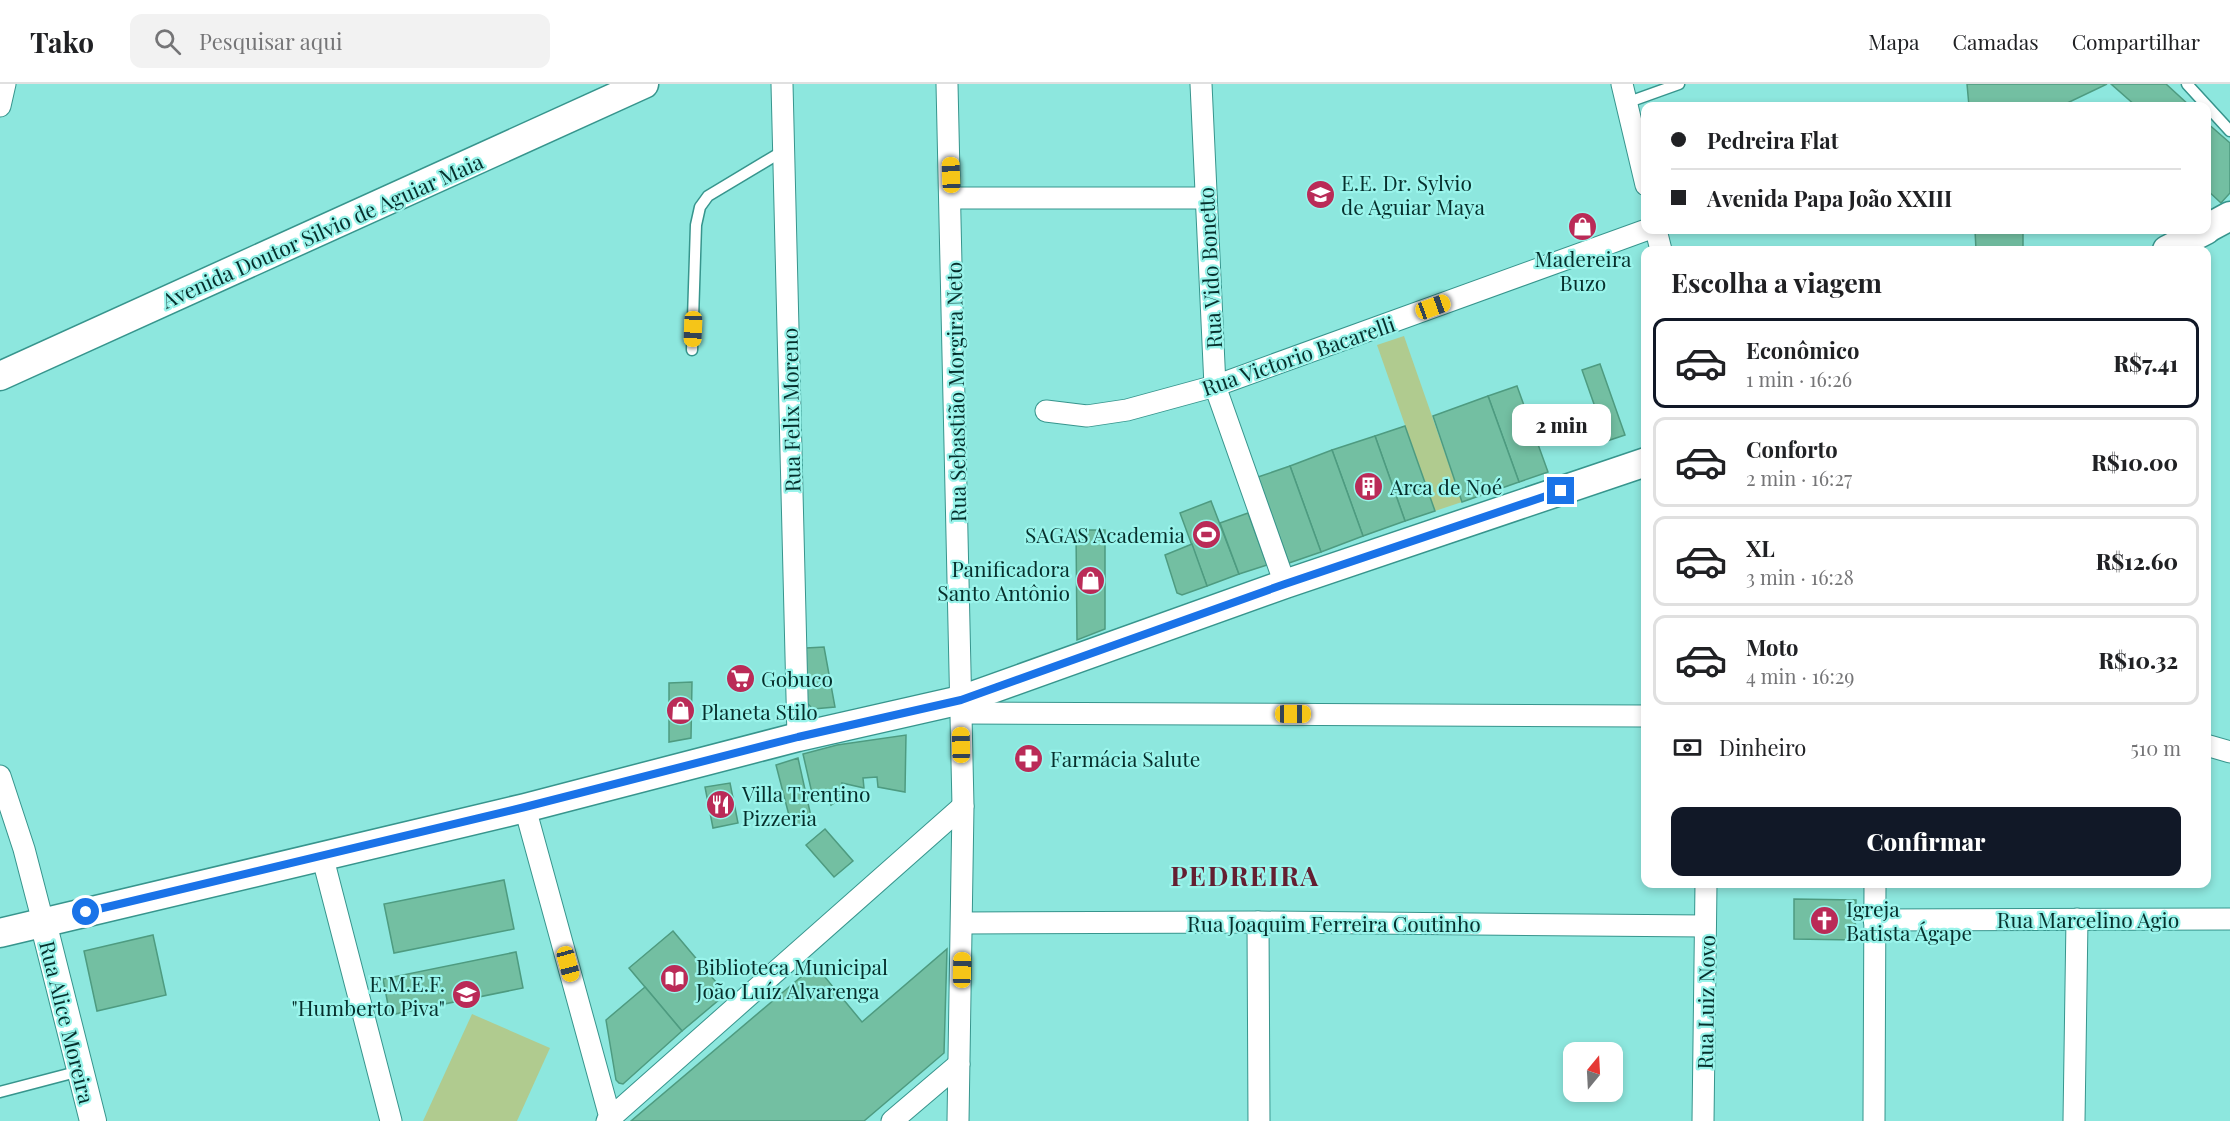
<!DOCTYPE html>
<html lang="pt">
<head>
<meta charset="utf-8">
<style>
  :root { --surface:#fff; --page:#f2f2f2; --text:#202124; --muted:#757577; --line:#e0e0e0; --accent:#111827 }
  body { margin:0; font-family:"Playfair Display",serif; background:var(--page); color:var(--text); height:100vh; display:flex; flex-direction:column; font-size:22px; white-space:nowrap }
  * { box-sizing:border-box; margin:0 }
  p { font-size:20px; color:var(--muted) }
  .icon { flex:none; width:33px; height:33px; fill:none; stroke:currentColor; stroke-width:2; stroke-linecap:round; stroke-linejoin:round }
  .map { position:relative; flex:1; overflow:hidden }
  .drawer { position:absolute; left:1641px; top:162px; width:570px; height:642px; display:flex; flex-direction:column; background:var(--surface); border-radius:12px; box-shadow:0 3px 9px #0003 }
  .drawer>* { flex:none }
  .top-card { position:absolute; left:1641px; top:18px; width:570px; height:132px; border-radius:12px; box-shadow:0 3px 9px #0003; display:grid; align-content:center; height:132px; padding:0 30px; background:var(--surface) }
  .needle { width:39px; rotate:18deg }
  .tools { position:absolute; left:1563px; top:958px; display:grid; gap:12px }
  .tools a { display:grid; place-items:center; width:60px; height:60px; border-radius:12px; background:var(--surface); box-shadow:0 3px 9px #0003; font-size:30px }
  .end { position:absolute; width:27px; height:27px; margin:-14px; border:8px solid #1a73e8; background:#fff; box-shadow:0 0 0 3px #fff }
  .from { border-radius:50% }
  .bubble { position:absolute; height:42px; border-radius:12px; background:var(--surface); box-shadow:0 3px 9px #0003; font-size:20px; font-weight:800; line-height:42px; text-align:center }
  .car { position:absolute; width:18px; height:36px; margin:-18px -9px; border-radius:8px; box-shadow:0 0 4px 2px #0007; background:linear-gradient(#f5c518 24%,#345 0 40%,#f5c518 0 76%,#345 0 86%,#f5c518 0) }
  .top-card b { display:flex; align-items:center; gap:21px; height:57px; font-size:22px }
  .top-card b+b { border-top:2px solid var(--line) }
  .top-card i { width:15px; height:15px; background:var(--text) }
  ul { padding:0; list-style:none }
  li { display:flex; align-items:center; gap:18px; height:90px; margin:0 12px 9px; padding:0 18px; border:3px solid var(--line); border-radius:12px }
  li div { flex:1 }
  li b { display:block; font-size:22px }
  li em { font-style:normal; font-weight:800 }
  li.on { border-color:var(--accent) }
  li>.icon { width:54px; height:54px; stroke-width:1.5 }
  h2 { padding:0 30px; font-size:27px; line-height:72px }
  .pay { display:flex; align-items:center; gap:15px; height:66px; padding:0 30px; font-size:22px }
  .pay p { margin-inline-start:auto }
  .button { display:flex; gap:12px; margin-top:auto; padding:12px 30px }
  .button a { flex:1; height:69px; border-radius:12px; background:var(--accent); color:#fff; font-size:24px; font-weight:800; line-height:69px; text-align:center }
  header { display:flex; align-items:center; gap:36px; box-sizing:border-box; height:84px; padding:0 30px; background:var(--surface); border-bottom:2px solid var(--line) }
  header strong { font-size:28px }
  nav { display:flex; gap:33px; margin-inline-start:auto; font-size:21px }
  .search { width:420px; height:54px; background:var(--page); display:flex; align-items:center; gap:15px; box-sizing:border-box; padding:0 21px; border-radius:12px; color:var(--muted); font-size:22px }
  .map>svg:first-child { display:block }
  .green { fill:#b0cb8f }
  .building { fill:#73bfa2; stroke:#4e9b80; stroke-width:1.5 }
  .lines { fill:none; stroke-linecap:round; stroke-linejoin:round }
  .service-casing { stroke:#37958d; stroke-width:13 }
  .minor-casing { stroke:#37958d; stroke-width:23 }
  .tertiary-casing { stroke:#37958d; stroke-width:28 }
  .secondary-casing { stroke:#37958d; stroke-width:31 }
  .service { stroke:#fff; stroke-width:10 }
  .minor { stroke:#fff; stroke-width:21 }
  .tertiary { stroke:#fff; stroke-width:26 }
  .secondary { stroke:#fff; stroke-width:28 }
  .route { stroke:#1a73e8; stroke-width:8 }
  .labels { text-anchor:middle; dominant-baseline:central; stroke-width:4.5; stroke-linejoin:round; paint-order:stroke }
  .poi-label { font-size:21px; fill:#062f2c; stroke:#9af4eb; text-anchor:start }
  .street-label { font-size:21px; fill:#062f2c; stroke:#9af4eb }
  .district-label { font-size:27px; font-weight:bold; letter-spacing:1.5px; fill:#641f31; stroke:#9af4eb }
</style>
</head>
<body>
<header>
<strong>Tako</strong>
<div class="search"><svg class="icon" aria-label="search" viewBox="0 0 24 24"><circle cx="10" cy="10" r="6"/><path d="M15 15l6 6"/></svg>Pesquisar aqui</div>
<nav><a>Mapa</a><a>Camadas</a><a>Compartilhar</a></nav>
</header>
<div class="map">
<svg width="2230" height="1037" viewBox="0 0 2230 1037">
  <rect width="100%" height="100%" fill="#8de7de"/>
  <!-- green -->
  <g class="green">
    <path d="M1404,252L1462,418L1435,427L1377,261Z"/>
    <path d="M472,930L550,964L517,1037H423Z"/>
  </g>
  <!-- building -->
  <g class="building">
    <path d="M1967,0H2107L2061,22H1969Z"/>
    <path d="M2111,0H2166L2190,22H2136Z"/>
    <path d="M2206,38L2230,59V109L2221,119L2206,105Z"/>
    <path d="M1975,146H2023V166H1976Z"/>
    <path d="M1600,280L1625,351L1607,357L1582,286Z"/>
    <path d="M1517,302L1548,388L1519,398L1488,312Z"/>
    <path d="M1488,312L1519,398L1462,418L1433,332Z"/>
    <path d="M1405,342L1435,427L1405,437L1375,352Z"/>
    <path d="M1375,352L1405,437L1363,452L1332,366Z"/>
    <path d="M1332,366L1363,452L1321,468L1290,382Z"/>
    <path d="M1290,382L1321,468L1289,479L1258,393Z"/>
    <path d="M1211,417L1239,490L1207,502L1180,429Z"/>
    <path d="M1248,429L1267,481L1239,490L1220,439Z"/>
    <path d="M1076,446H1105V545L1077,556Z"/>
    <path d="M1192,460L1207,502L1182,511L1177,509L1165,471Z"/>
    <path d="M824,563L835,623L813,625L805,617L806,564Z"/>
    <path d="M692,598L691,654L669,658V599Z"/>
    <path d="M906,651L905,708L878,703L877,693L863,694L864,704L842,699L843,713L831,721L828,713L814,718L803,670L837,661Z"/>
    <path d="M798,674L812,737L792,743L776,681Z"/>
    <path d="M730,699L738,739L713,744L705,703Z"/>
    <path d="M825,745L853,777L834,793L806,761Z"/>
    <path d="M504,796L514,845L394,869L384,820Z"/>
    <path d="M1794,815L1856,816L1855,856L1794,855Z"/>
    <path d="M673,847L726,910L682,947L629,884Z"/>
    <path d="M153,851L166,911L97,927L84,867Z"/>
    <path d="M947,865L944,969L864,1037H631L815,881L862,938Z"/>
    <path d="M516,868L523,904L390,931L383,895Z"/>
    <path d="M645,903L682,947L623,1000L619,999L616,996L606,936Z"/>
  </g>
  <g class="lines">
    <defs>
      <g id="service">
        <path d="M2187,0L2230,47"/>
        <path d="M1626,19L1679,0"/>
        <path d="M692,266L696,141L700,123L708,112L783,67"/>
        <path d="M0,1008L80,987"/>
      </g>
      <g id="minor">
        <path d="M782,0L798,653"/>
        <path d="M947,0L963,722L958,1037"/>
        <path d="M1201,0L1215,302L1285,500"/>
        <path d="M1622,0L1646,101"/>
        <path d="M0,22L5,0"/>
        <path d="M951,114H1206"/>
        <path d="M1656,146L1661,166"/>
        <path d="M1046,327L1087,332L1127,326L1215,302L1646,146"/>
        <path d="M961,629L1646,632"/>
        <path d="M2206,661L2230,668"/>
        <path d="M0,692L24,765L43,838"/>
        <path d="M525,724L611,1037"/>
        <path d="M322,771L391,1037"/>
        <path d="M1874,836L2230,835"/>
        <path d="M1258,838L1259,1037"/>
        <path d="M962,839L1258,838L1705,842"/>
        <path d="M607,1037L963,722"/>
        <path d="M892,1037L959,980"/>
        <path d="M1703,1037L1706,800"/>
        <path d="M1874,1037L1875,800"/>
        <path d="M2074,1037L2077,835"/>
      </g>
      <path id="tertiary" d="M43,838L93,1037"/>
      <g id="secondary">
        <path d="M2206,145L2230,132"/>
        <path d="M2167,166L2206,146"/>
        <path d="M0,292L644,0"/>
        <path d="M0,849L525,724L798,653L961,616L1285,500L1646,378"/>
      </g>
    </defs>
    <!-- service casing -->
    <use href="#service" class="service-casing"/>
    <!-- minor casing -->
    <use href="#minor" class="minor-casing"/>
    <!-- tertiary casing -->
    <use href="#tertiary" class="tertiary-casing"/>
    <!-- secondary casing -->
    <use href="#secondary" class="secondary-casing"/>
    <!-- service -->
    <use href="#service" class="service"/>
    <!-- minor -->
    <use href="#minor" class="minor"/>
    <!-- tertiary -->
    <use href="#tertiary" class="tertiary"/>
    <!-- secondary -->
    <use href="#secondary" class="secondary"/>
  </g>
  <g class="lines">
    <!-- route -->
    <path class="route" d="M86,828L525,723L798,653L961,616L1285,500L1561,407"/>
  </g>
  <!-- icons -->
  <defs>
    <symbol id="school-disc" viewBox="-11 -11 22 22"><circle r="9.5" fill="#ba2b57" stroke="#9af4eb"/><path d="M0-5L7-2L0 1L-7-2ZM-4 1L0 2.5L4 1V4Q0 6-4 4Z" fill="#fff"/></symbol>
    <symbol id="shop-disc" viewBox="-11 -11 22 22"><circle r="9.5" fill="#ba2b57" stroke="#9af4eb"/><path d="M-5-2.5h2.3a2.7 3.5 0 0 1 5.4 0H5L5.5 6h-11ZM-1.5-2.5h3a1.5 2.3 0 0 0-3 0Z" fill="#fff"/></symbol>
    <symbol id="building-disc" viewBox="-11 -11 22 22"><circle r="9.5" fill="#ba2b57" stroke="#9af4eb"/><path d="M-4-6H4V6H1V3H-1V6H-4ZM-2.5-4.3h1.7v1.8h-1.7ZM.8-4.3h1.7v1.8H.8ZM-2.5-1h1.7V.8h-1.7ZM.8-1h1.7V.8H.8Z" fill="#fff"/></symbol>
    <symbol id="stadium-disc" viewBox="-11 -11 22 22"><circle r="9.5" fill="#ba2b57" stroke="#9af4eb"/><path d="M0-5a6.5 5 0 1 0 0 10a6.5 5 0 1 0 0-10ZM-3.5-1.8h7v3.6h-7Z" fill="#fff"/></symbol>
    <symbol id="supermarket-disc" viewBox="-11 -11 22 22"><circle r="9.5" fill="#ba2b57" stroke="#9af4eb"/><path d="M-6-5.5h2.5l.6 2H6L4.5 2H-2.5L-4.4-4H-6ZM-1.5 3.2a1.3 1.3 0 1 0 .1 0ZM3 3.2a1.3 1.3 0 1 0 .1 0Z" fill="#fff"/></symbol>
    <symbol id="pharmacy-disc" viewBox="-11 -11 22 22"><circle r="9.5" fill="#ba2b57" stroke="#9af4eb"/><path d="M-2-6h4v4h4v4h-4v4h-4v-4h-4v-4h4Z" fill="#fff"/></symbol>
    <symbol id="restaurant-disc" viewBox="-11 -11 22 22"><circle r="9.5" fill="#ba2b57" stroke="#9af4eb"/><path d="M-5-6h1v4h1v-4h1v4h1v-4h1v5L-1.5 .5V6h-2V.5L-5-1ZM5-6V6H3V1.5H1.5Q1.5-4 5-6Z" fill="#fff"/></symbol>
    <symbol id="church-disc" viewBox="-11 -11 22 22"><circle r="9.5" fill="#ba2b57" stroke="#9af4eb"/><path d="M-1.2-6h2.4v3.5h3.3v2.4h-3.3V6h-2.4V-.1h-3.3v-2.4h3.3Z" fill="#fff"/></symbol>
    <symbol id="library-disc" viewBox="-11 -11 22 22"><circle r="9.5" fill="#ba2b57" stroke="#9af4eb"/><path d="M-6-4Q-3-5.5-.7-3.5V5Q-3 3-6 4ZM6-4Q3-5.5 .7-3.5V5Q3 3 6 4Z" fill="#fff"/></symbol>
  </defs>
  <g fill-rule="evenodd">
    <use href="#school-disc" x="1304" y="94" width="33" height="33"/>
    <use href="#shop-disc" x="1566" y="126" width="33" height="33"/>
    <use href="#building-disc" x="1352" y="386" width="33" height="33"/>
    <use href="#stadium-disc" x="1190" y="434" width="33" height="33"/>
    <use href="#shop-disc" x="1074" y="480" width="33" height="33"/>
    <use href="#supermarket-disc" x="724" y="578" width="33" height="33"/>
    <use href="#shop-disc" x="664" y="610" width="33" height="33"/>
    <use href="#pharmacy-disc" x="1012" y="658" width="33" height="33"/>
    <use href="#restaurant-disc" x="704" y="704" width="33" height="33"/>
    <use href="#church-disc" x="1808" y="820" width="33" height="33"/>
    <use href="#library-disc" x="658" y="878" width="33" height="33"/>
    <use href="#school-disc" x="450" y="894" width="33" height="33"/>
  </g>
  <g class="labels">
    <!-- poi labels -->
    <g class="poi-label">
      <text x="1341" y="98">E.E. Dr. Sylvio<tspan x="1341" dy="24">de Aguiar Maya</tspan></text>
      <text x="1583" y="174" text-anchor="middle">Madereira<tspan x="1583" dy="24">Buzo</tspan></text>
      <text x="1390" y="402">Arca de Noé</text>
      <text x="1185" y="450" text-anchor="end">SAGAS Academia</text>
      <text x="1070" y="484" text-anchor="end">Panificadora<tspan x="1070" dy="24">Santo Antônio</tspan></text>
      <text x="761" y="594">Gobuco</text>
      <text x="701" y="627">Planeta Stilo</text>
      <text x="1050" y="674">Farmácia Salute</text>
      <text x="742" y="709">Villa Trentino<tspan x="742" dy="24">Pizzeria</tspan></text>
      <text x="1846" y="824">Igreja<tspan x="1846" dy="24">Batista Ágape</tspan></text>
      <text x="696" y="882">Biblioteca Municipal<tspan x="696" dy="24">João Luíz Alvarenga</tspan></text>
      <text x="445" y="899" text-anchor="end">E.M.E.F.<tspan x="445" dy="24">"Humberto Piva"</tspan></text>
    </g>
    <!-- street labels -->
    <g class="street-label">
      <text transform="translate(322 146) rotate(-24)">Avenida Doutor Silvio de Aguiar Maia</text>
      <text transform="translate(1209 184) rotate(-93)">Rua Vido Bonetto</text>
      <text transform="translate(1298 271) rotate(-19)">Rua Victorio Bacarelli</text>
      <text transform="translate(955 308) rotate(-91)">Rua Sebastião Morgira Neto</text>
      <text transform="translate(790 326) rotate(-91)">Rua Felix Moreno</text>
      <text x="2088" y="835">Rua Marcelino Agio</text>
      <text x="1334" y="839">Rua Joaquim Ferreira Coutinho</text>
      <text transform="translate(1705 918) rotate(-89)">Rua Luiz Novo</text>
      <text transform="translate(68 938) rotate(76)">Rua Alice Moreira</text>
    </g>
    <!-- district labels -->
    <g class="district-label">
      <text x="1245" y="791">PEDREIRA</text>
    </g>
  </g>
</svg>
<div class="tools">
<a><svg class="needle" viewBox="-14 -14 28 28"><path d="M0-13l5 13h-10z" fill="#e53935"/><path d="M0 13l5-13h-10z" fill="#757577"/></svg></a>
</div>
<i class="end from" style="left:86px;top:828px"></i>
<i class="end" style="left:1561px;top:407px"></i>
<div class="bubble" style="left:1512px;top:320px;width:99px">2 min</div>
<i class="car" style="left:951px;top:91px;rotate:358deg"></i>
<i class="car" style="left:1433px;top:223px;rotate:70deg"></i>
<i class="car" style="left:693px;top:245px;rotate:182deg"></i>
<i class="car" style="left:1293px;top:630px;rotate:90deg"></i>
<i class="car" style="left:961px;top:661px;rotate:359deg"></i>
<i class="car" style="left:568px;top:880px;rotate:165deg"></i>
<i class="car" style="left:962px;top:886px;rotate:1deg"></i>
<div class="top-card">
<b><i class="from"></i>Pedreira Flat</b>
<b><i></i>Avenida Papa João XXIII</b>
</div>
<section class="drawer">
<h2>Escolha a viagem</h2>
<ul>
<li class="on"><svg class="icon" aria-label="car" viewBox="0 0 24 24"><path d="M5 17H2v-5l4-1 3-4h7l3 4 3 1v5h-3M9 17h6M6 11h13"/><circle cx="7" cy="17" r="2"/><circle cx="17" cy="17" r="2"/></svg><div><b>Econômico</b><p>1 min · 16:26</p></div><em>R$7.41</em></li>
<li><svg class="icon" aria-label="car" viewBox="0 0 24 24"><path d="M5 17H2v-5l4-1 3-4h7l3 4 3 1v5h-3M9 17h6M6 11h13"/><circle cx="7" cy="17" r="2"/><circle cx="17" cy="17" r="2"/></svg><div><b>Conforto</b><p>2 min · 16:27</p></div><em>R$10.00</em></li>
<li><svg class="icon" aria-label="car" viewBox="0 0 24 24"><path d="M5 17H2v-5l4-1 3-4h7l3 4 3 1v5h-3M9 17h6M6 11h13"/><circle cx="7" cy="17" r="2"/><circle cx="17" cy="17" r="2"/></svg><div><b>XL</b><p>3 min · 16:28</p></div><em>R$12.60</em></li>
<li><svg class="icon" aria-label="car" viewBox="0 0 24 24"><path d="M5 17H2v-5l4-1 3-4h7l3 4 3 1v5h-3M9 17h6M6 11h13"/><circle cx="7" cy="17" r="2"/><circle cx="17" cy="17" r="2"/></svg><div><b>Moto</b><p>4 min · 16:29</p></div><em>R$10.32</em></li>
</ul>
<div class="pay"><svg class="icon" aria-label="cash" viewBox="0 0 24 24"><path d="M3 7h18v10H3z"/><circle cx="12" cy="12" r="2"/></svg>Dinheiro<p>510 m</p></div>
<div class="button"><a>Confirmar</a></div>
</section>
</div>
</body>
</html>
